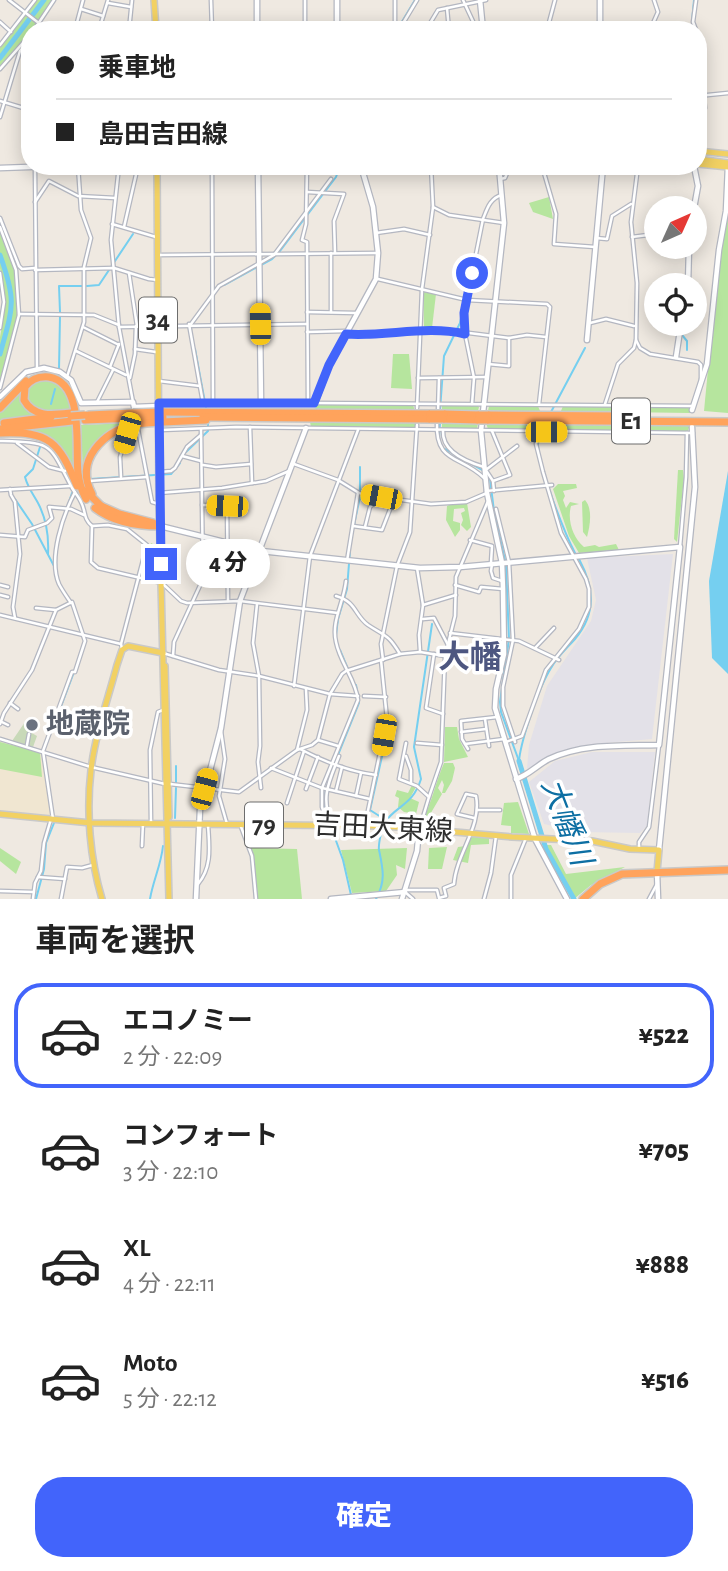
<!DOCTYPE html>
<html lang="ja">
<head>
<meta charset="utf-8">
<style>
  :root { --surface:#fff; --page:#f6f6f6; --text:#222; --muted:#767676; --line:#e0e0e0; --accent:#4264fb }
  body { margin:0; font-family:"Alegreya Sans","Noto Sans JP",sans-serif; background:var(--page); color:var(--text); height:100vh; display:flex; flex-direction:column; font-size:26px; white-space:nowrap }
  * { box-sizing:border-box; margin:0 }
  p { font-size:23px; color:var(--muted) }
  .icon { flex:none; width:38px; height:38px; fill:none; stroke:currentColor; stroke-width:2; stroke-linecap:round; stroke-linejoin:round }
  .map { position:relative; height:899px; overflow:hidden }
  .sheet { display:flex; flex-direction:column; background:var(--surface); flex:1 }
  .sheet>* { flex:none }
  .top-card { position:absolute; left:21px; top:21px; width:686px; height:154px; border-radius:28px; box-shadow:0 4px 18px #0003; display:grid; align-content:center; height:154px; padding:0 35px; background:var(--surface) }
  .needle { width:46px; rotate:45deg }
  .controls { position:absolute; left:644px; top:196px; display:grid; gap:14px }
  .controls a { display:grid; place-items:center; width:63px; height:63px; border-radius:50%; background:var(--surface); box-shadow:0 4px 18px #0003; font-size:35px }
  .end { position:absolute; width:32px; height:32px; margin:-16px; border:9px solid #4264fb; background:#fff; box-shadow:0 0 0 4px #fff }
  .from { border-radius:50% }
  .bubble { position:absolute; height:49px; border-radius:24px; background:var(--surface); box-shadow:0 4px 18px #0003; font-size:23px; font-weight:800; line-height:49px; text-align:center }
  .car { position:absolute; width:21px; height:42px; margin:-21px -10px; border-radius:9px; box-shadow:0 0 5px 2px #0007; background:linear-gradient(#f5c518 24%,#345 0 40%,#f5c518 0 76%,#345 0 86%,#f5c518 0) }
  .top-card b { display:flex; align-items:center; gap:24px; height:66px; font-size:26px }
  .top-card b+b { border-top:2px solid var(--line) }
  .top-card i { width:18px; height:18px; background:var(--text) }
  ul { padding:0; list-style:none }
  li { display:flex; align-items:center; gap:21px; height:105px; margin:0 14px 10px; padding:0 21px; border:4px solid transparent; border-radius:28px }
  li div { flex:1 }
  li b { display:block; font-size:26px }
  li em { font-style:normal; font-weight:800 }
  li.current { border-color:var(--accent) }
  li>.icon { width:63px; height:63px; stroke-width:1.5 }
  h2 { padding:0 35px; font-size:32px; line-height:84px }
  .button { display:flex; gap:14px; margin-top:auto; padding:14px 35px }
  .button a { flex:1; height:80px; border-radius:28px; background:var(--accent); color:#fff; font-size:28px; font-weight:800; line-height:80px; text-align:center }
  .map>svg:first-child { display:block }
  .industrial { fill:#e3e1e8 }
  .education { fill:#f0e6d1 }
  .green { fill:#b6e59e }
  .cemetery { fill:#c8d9b8 }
  .water { fill:#75cff0 }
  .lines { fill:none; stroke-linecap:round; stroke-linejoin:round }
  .stream { stroke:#75cff0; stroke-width:2 }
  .river { stroke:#75cff0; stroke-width:5 }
  .street-casing { stroke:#b4b7c1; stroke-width:5 }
  .secondary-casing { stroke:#b4b7c1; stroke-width:7 }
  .primary-casing { stroke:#c9c9c9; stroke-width:8 }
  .highway-casing { stroke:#c9c9c9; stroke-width:10 }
  .street { stroke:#fff; stroke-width:2.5 }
  .secondary { stroke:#fff; stroke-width:4.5 }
  .primary { stroke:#f2d163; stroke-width:5 }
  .highway { stroke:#ffa35c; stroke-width:7 }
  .highway-bridge-casing { stroke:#c9c9c9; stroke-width:10; stroke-linecap:butt }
  .highway-bridge { stroke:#ffa35c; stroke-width:7 }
  .route { stroke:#4264fb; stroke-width:9 }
  .worship-dot { fill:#6b7280; stroke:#fff; stroke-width:2.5 }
  .labels { text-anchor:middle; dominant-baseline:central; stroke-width:7; stroke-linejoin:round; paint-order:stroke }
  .shield { fill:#fff; stroke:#6d6d6d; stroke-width:2 }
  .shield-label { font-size:26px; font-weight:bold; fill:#2e2e2e }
  .worship-label { font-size:28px; font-weight:bold; fill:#5b616d; stroke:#fff; text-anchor:start }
  .street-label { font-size:28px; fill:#2e2e2e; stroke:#fff }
  .water-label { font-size:30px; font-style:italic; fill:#0d6fa3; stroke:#fff }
  .quarter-label { font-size:32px; font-weight:bold; fill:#4d5680; stroke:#fff }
</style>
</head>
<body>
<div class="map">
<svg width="728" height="899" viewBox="0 0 728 899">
  <rect width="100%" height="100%" fill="#efe9e1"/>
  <!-- industrial -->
  <g class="industrial">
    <path d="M673,554L652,739L594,744L553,755L527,769L529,745L547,686L591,621L596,600L587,558Z"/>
    <path d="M592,752H655L647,826L640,833L579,832L544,824L529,782L555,761Z"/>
  </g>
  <!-- education -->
  <path class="education" d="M0,741L41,752L52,817L0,811Z"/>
  <!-- green -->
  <g class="green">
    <path d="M37,0H52L47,10L0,70V46Z"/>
    <path d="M549,197L553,219L533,212L529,203Z"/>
    <path d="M728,201V413L704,411L718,265Z"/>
    <path d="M0,231L15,273L18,314L0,380V337L6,301L0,268Z"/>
    <path d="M423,291L436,294L432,328H424Z"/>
    <path d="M393,354H409L412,389L391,388Z"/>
    <path d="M50,380L65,388L72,406L69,410C50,412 42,415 27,400V388L35,381Z"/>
    <path d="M23,387L22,398L42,416L0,421V411Z"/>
    <path d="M317,405H413L415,411L315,409Z"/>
    <path d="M442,406H478L479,407L478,411H442Z"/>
    <path d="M489,406H538L540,411H488Z"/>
    <path d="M563,406H612L616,408V411H561Z"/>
    <path d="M622,406L689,408L690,413L621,412Z"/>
    <path d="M310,422L416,423V427H311Z"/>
    <path d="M130,423L110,431L84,467L83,475L81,425Z"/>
    <path d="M442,423H478L477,429H442Z"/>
    <path d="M486,423H536L533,430L488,429Z"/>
    <path d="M73,424L76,475L54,442L13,430Z"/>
    <path d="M556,424L616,425L615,430H555Z"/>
    <path d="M690,424L688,431H622L620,425Z"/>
    <path d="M678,470H683L684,479L677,542L674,539Z"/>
    <path d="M558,484H576L577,488L563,491L565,496L563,500L566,508L570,502L579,504L571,506C567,520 573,538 584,547L595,545L599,547L616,544L619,550L579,553L569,536L553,489Z"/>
    <path d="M585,500C593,509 590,526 587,537L583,532L582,502Z"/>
    <path d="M467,503L471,527L467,531L461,525L463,520L461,513L465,511L464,508L454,509L453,521L460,523V530L455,537L446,520L447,506L451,504Z"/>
    <path d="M151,543L155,545L157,573L153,579L142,576Z"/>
    <path d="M445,727H457L459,739L468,757L444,762Z"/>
    <path d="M0,742L40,752L42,777L0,769Z"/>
    <path d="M444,763H453L455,768L452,781L445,793H442L444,785L442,780L438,788L442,794L425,823L422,822C432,802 435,784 444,763Z"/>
    <path d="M412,785L416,787L410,798L419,802L416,814L404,812L398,807L399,798L395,796L397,790L408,793Z"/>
    <path d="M518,802L529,834L511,833V826L501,825L504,803Z"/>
    <path d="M472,836L489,837V844L471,845L468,863L453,860L458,847L466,846Z"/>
    <path d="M546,845H551L566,874L625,867L591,885L574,899L552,862Z"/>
    <path d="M447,847L442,869H428L429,848Z"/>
    <path d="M0,848L21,862L16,874L0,861Z"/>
    <path d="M251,848L297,849L302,899H257Z"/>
    <path d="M407,848L405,869L396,865L397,875L386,891L352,893L341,850Z"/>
  </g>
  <!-- cemetery -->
  <path class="cemetery" d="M25,722L30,732L37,736L33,747L12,741Z"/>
  <!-- water -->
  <path class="water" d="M728,471V674L712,658L709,581Z"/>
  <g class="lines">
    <!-- stream -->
    <g class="stream">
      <path d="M692,22L694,0"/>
      <path d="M397,30L415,0"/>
      <path d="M224,285L272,259L280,251L336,177L340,166"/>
      <path d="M87,286L99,285L133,234"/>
      <path d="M60,312L59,286H82"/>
      <path d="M682,335L687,341V350"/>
      <path d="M195,349L206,408"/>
      <path d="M59,369L60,316"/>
      <path d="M51,404L55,389"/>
      <path d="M440,410L444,356L460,323L474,257"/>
      <path d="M551,412L585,348"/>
      <path d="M546,424C543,430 539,437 538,444C538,465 564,532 575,553"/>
      <path d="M439,438L440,423"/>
      <path d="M40,447L33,469L25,477C28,488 33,494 38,503C47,520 49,536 48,554"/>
      <path d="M445,449L482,470"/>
      <path d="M186,452L208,431V421"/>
      <path d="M90,479L171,474L180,463"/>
      <path d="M490,479L494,511L505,560"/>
      <path d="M15,499L32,524L54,566"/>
      <path d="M354,525L360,497V467"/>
      <path d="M57,538L72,493"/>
      <path d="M506,565L509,639L500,702L501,712L519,761"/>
      <path d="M336,635L338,619L347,589L350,551"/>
      <path d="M340,650L350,674"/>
      <path d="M51,733L74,672"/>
      <path d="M338,755L359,703L356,685"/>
      <path d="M519,760C522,737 539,687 551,668C557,657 567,648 575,639C597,613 594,587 579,559"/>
      <path d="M176,783V766"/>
      <path d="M175,818L176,788"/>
      <path d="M329,822L323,801L331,774"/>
      <path d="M384,823C397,805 413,805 421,779L414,747L432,624"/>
      <path d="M382,824L384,819L370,810L387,734"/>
      <path d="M331,827L343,860L351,895"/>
      <path d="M36,899L44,869L46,843L54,823"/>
      <path d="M150,899C153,881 161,865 163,846"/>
      <path d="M376,899C386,881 383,869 379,850C378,844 381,835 382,828"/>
    </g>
    <!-- river -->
    <g class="river">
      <path d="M0,58L44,0"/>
      <path d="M0,255C17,302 13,307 0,354"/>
      <path d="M519,761L546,849L574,899"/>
    </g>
    <defs>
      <g id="street">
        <path d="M9,0L40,24L55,30"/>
        <path d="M211,0L212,30"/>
        <path d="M305,0V30"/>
        <path d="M395,0V30"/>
        <path d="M463,0L477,30"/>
        <path d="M108,3L131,7"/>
        <path d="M447,8L449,30"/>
        <path d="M81,9L103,16"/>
        <path d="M0,22L11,32"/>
        <path d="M34,30L54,0"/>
        <path d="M75,30L83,0"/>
        <path d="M99,30L108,0"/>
        <path d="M129,30L132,0"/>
        <path d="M399,30L417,0"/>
        <path d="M426,30L438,10L486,0"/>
        <path d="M547,30L555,0"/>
        <path d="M650,30L658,12L654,0"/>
        <path d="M696,30L693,22L696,0"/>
        <path d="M698,39L705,108L698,127"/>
        <path d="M0,45L35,0"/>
        <path d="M0,69L30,35"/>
        <path d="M698,96L728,93"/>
        <path d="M0,101L30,110"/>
        <path d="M0,117L20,51L30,39"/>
        <path d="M119,166L111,240L119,327L133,402"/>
        <path d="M212,166L213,403"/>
        <path d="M307,166L306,224L302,240L307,242L308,403"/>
        <path d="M542,166L556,214L554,244L595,247"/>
        <path d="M638,166L631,222L637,283L636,340L640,348L650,354L698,362L701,365V379"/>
        <path d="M35,169L37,368"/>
        <path d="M431,169L487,166"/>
        <path d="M500,179L505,178L510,166"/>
        <path d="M307,192L344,194L334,221L335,253"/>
        <path d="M35,202L49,181L78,196L115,198"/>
        <path d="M433,207L449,215L504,223"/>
        <path d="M0,218L19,266L22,269L35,268"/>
        <path d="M112,224L156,237"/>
        <path d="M0,227L16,270L19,315L0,388"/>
        <path d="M124,227L138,166"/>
        <path d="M376,233L404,229L430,235"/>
        <path d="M632,237L656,234"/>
        <path d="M596,238L607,239L612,216L631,204"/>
        <path d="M158,255L378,253"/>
        <path d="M35,270L114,268L149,279L158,280"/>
        <path d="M0,273L4,302L0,328"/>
        <path d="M129,273L137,326"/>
        <path d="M378,279L467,300L547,304L550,307L539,404"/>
        <path d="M307,312L356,313"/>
        <path d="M331,312V253"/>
        <path d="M19,314L94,315L119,325"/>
        <path d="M590,323L606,319L634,326"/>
        <path d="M189,324L203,403"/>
        <path d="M191,324L219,286L274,255L331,179"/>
        <path d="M83,327L119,345"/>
        <path d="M119,327L307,324"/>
        <path d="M307,332L346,331"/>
        <path d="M346,334L370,336L421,330L453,331L509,338L527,335L546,337"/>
        <path d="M135,349L156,352"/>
        <path d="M76,351L126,375"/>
        <path d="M488,364L509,366V338"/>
        <path d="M110,367L119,344"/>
        <path d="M67,377L84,322V267L91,238L81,210L78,166"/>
        <path d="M130,378L135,354L136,326"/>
        <path d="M418,378L487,377"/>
        <path d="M159,381L200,386"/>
        <path d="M97,402L113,370"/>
        <path d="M315,403L693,406"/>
        <path d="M472,404L474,378L464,329V314L483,219C487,209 490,198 502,195"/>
        <path d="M605,404L618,364L634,348L636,340"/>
        <path d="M417,408L422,289L433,207L431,166"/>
        <path d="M438,412L439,378"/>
        <path d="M437,422C435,464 461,455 484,478"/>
        <path d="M137,424L152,502L159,504"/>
        <path d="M250,427L252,483"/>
        <path d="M161,430L236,427L693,433"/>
        <path d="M443,431C442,452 467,462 484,467"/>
        <path d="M492,431L510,475L493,481L494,491"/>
        <path d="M0,441C54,443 48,442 72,488C75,493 79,497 81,502C86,511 83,519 92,526L91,562L98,568L162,583L181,601L187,603L240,601L338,613"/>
        <path d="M17,443L49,467L65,471"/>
        <path d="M182,456L201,461"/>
        <path d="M294,464L338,480L359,493L394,499L431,504L466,502L487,493"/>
        <path d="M203,465L216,467L251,464"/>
        <path d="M484,468L487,469L517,446"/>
        <path d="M485,469L493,481"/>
        <path d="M160,472L171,471L175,468L187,447L201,435"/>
        <path d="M121,477L120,457L127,433"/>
        <path d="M89,481L147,477"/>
        <path d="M10,489L11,495L15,502L20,554L13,607L15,618"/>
        <path d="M0,490L70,486"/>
        <path d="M486,491L552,485"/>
        <path d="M159,493L222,488L266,481L289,471"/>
        <path d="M202,505L227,506L228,601"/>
        <path d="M496,509L509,562L513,640L503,687V706L515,742"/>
        <path d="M92,526L108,525L127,529L147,545L121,644L122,649"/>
        <path d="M353,526L382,530L394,499"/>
        <path d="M365,527L370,507L381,497"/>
        <path d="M0,535L25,537L28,530L47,523L52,518L49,507L71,509L84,515"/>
        <path d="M470,540L492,546L491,563"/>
        <path d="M680,547L686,477L687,433"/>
        <path d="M347,561L358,493"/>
        <path d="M492,564L491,571L493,578L502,581"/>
        <path d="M417,568L423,605L419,635L420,651"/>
        <path d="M0,585L8,587"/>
        <path d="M455,585L479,592L481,587L503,589"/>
        <path d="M0,595L8,597"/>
        <path d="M336,596C357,602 354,615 368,625C386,637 388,634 400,654"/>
        <path d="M71,603C67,597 62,590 59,584C48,558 63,515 75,492"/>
        <path d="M257,604L253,643L259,676L260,746L258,762L261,788"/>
        <path d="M423,605L456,595"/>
        <path d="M36,608L56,610"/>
        <path d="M0,615L121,644"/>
        <path d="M423,619L434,618L448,645"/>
        <path d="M450,633L519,641L559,660"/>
        <path d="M535,648L554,628"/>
        <path d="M163,653L219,670L259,676L330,694L358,696"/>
        <path d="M434,654L426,708L443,714"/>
        <path d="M173,656L174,642L203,579L201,429"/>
        <path d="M383,660L381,644L397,566L410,532L417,425"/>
        <path d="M294,686L310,556L358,430"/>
        <path d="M364,696L386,697"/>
        <path d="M10,703L18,709"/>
        <path d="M485,719L489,746"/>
        <path d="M0,721L8,725"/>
        <path d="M0,724L4,713L32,670L56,610L72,602L85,641L75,672H72L43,751L53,819"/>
        <path d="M221,731L225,759L219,796L227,824"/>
        <path d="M461,732L486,729"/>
        <path d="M0,739L91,767L165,784"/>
        <path d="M318,740L338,746"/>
        <path d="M506,742L522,736L546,670L579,629L589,607V589L586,579L561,533L543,472L536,444L538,432"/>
        <path d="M406,743L399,779L417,786L429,797L420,827"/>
        <path d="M417,743L442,745"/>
        <path d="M465,744L504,739"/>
        <path d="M27,745L29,734"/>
        <path d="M300,749C323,761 350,772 376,775"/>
        <path d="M468,749L462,739L461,721L497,717"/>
        <path d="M297,750L307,710L306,689"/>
        <path d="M406,756L411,770V783"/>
        <path d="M271,768L322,788L370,799"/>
        <path d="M170,784L239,792L297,750L312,745L318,740L330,694L342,674L346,671L400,654L420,652L445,656"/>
        <path d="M306,789L318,757"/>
        <path d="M336,791L342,767"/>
        <path d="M356,796L361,773"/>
        <path d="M429,797L441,762L445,656L455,616L456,577L488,501"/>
        <path d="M287,803L304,751"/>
        <path d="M477,810H500"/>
        <path d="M151,823L150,750L158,712L163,710"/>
        <path d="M240,824L252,856L256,899"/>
        <path d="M328,825L322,807V788L358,700C356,680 340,663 336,642C331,621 344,602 346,581"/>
        <path d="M332,825C320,797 329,782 339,756"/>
        <path d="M365,825L387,719L381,660"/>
        <path d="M142,846L143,823"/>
        <path d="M639,849V842L649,827L659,745"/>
        <path d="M38,877L65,879"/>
        <path d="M198,884C213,866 209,845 208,824"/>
        <path d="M405,890H437L439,898L446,896L444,888L454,884C456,854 482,827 476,796L466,794L457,814L474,818"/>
        <path d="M0,891L34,892"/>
        <path d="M405,892L413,899"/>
        <path d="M33,899L35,883L41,871L44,843L51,819"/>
        <path d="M61,899L67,867L82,868L93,865"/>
        <path d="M484,899L491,873L496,836"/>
        <path d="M511,899V875L526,838"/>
        <path d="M649,899L657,884"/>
      </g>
      <g id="secondary">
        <path d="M257,0V30"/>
        <path d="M337,0V30"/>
        <path d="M480,0L483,30"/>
        <path d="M600,30V0"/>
        <path d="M258,166L261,402"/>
        <path d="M499,166L504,223L481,431L487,493L502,563L503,589L504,654L496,689L495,708L535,839L567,899"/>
        <path d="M0,168L57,166"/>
        <path d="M694,208L698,186L694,166"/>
        <path d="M688,285L689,247"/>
        <path d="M587,340L603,166"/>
        <path d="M676,357L681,324"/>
        <path d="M0,397L26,372L44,368L60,372L71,380L81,403L133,402L134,407L159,406"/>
        <path d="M159,403H315L329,365L376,279L378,253L373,207L361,166"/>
        <path d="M692,410L707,364L719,250L726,211L728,166"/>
        <path d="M160,526L261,551L420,568L460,567L680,547L659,745C622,746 584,743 549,759C537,765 529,775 516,779"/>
        <path d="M659,850L695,487L692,427"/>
        <path d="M657,872L658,899"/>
        <path d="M196,899L200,809L221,728L240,601L306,428"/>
        <path d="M331,899L405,892"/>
        <path d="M402,899L417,851L419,828"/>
      </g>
      <g id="primary">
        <path d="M154,0L156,30"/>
        <path d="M698,151L728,154"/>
        <path d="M698,159L728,163"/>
        <path d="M698,164L728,167"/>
        <path d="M157,166L159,504L169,899"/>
        <path d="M165,666L169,817"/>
        <path d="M0,814L91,823L385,826L512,837L592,841L630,849L659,850L657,872"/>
        <path d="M102,899C90,859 86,812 91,770C95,735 108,699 117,665L122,650L128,646L163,653"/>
      </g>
      <g id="highway">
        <path d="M0,408L26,381"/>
        <path d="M163,412L430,414"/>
        <path d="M71,413C53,415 34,418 24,400L25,387C31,379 39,376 49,377C85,383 75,447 78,473C79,483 82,491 86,499"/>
        <path d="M444,414L479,415"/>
        <path d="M89,415L133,413"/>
        <path d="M488,415L624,416"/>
        <path d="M203,417L430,419"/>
        <path d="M443,419L478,420"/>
        <path d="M85,420L134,418"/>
        <path d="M487,420L728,422"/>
        <path d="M163,422L206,420"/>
        <path d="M4,423L51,417"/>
        <path d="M0,429L72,421"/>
        <path d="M0,433C50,431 59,442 77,486"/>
        <path d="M86,491L103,508"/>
        <path d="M92,494C74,460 103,432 135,424"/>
        <path d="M101,506L119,514L153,523"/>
        <path d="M95,508C113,522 138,526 160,526"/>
        <path d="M583,899L600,884L622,874L728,870"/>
      </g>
    </defs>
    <!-- street casing -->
    <use href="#street" class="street-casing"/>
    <!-- secondary casing -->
    <use href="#secondary" class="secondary-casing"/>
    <!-- primary casing -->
    <use href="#primary" class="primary-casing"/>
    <!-- highway casing -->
    <use href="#highway" class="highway-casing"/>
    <!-- street -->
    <use href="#street" class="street"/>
    <!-- secondary -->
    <use href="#secondary" class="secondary"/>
    <!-- primary -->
    <use href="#primary" class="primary"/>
    <!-- highway -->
    <use href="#highway" class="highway"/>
    <defs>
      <g id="highway-bridge">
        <path d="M133,413L163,412"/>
        <path d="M430,414H444"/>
        <path d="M479,415H488"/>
        <path d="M71,416L85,415"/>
        <path d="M134,418L163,417"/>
        <path d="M430,419H443"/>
        <path d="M478,420H487"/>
        <path d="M135,424L159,422"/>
      </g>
    </defs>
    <!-- highway-bridge casing -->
    <use href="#highway-bridge" class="highway-bridge-casing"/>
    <!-- highway-bridge -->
    <use href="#highway-bridge" class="highway-bridge"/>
  </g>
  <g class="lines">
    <!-- route -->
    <path class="route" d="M161,564L159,403H314L329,365L346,334C386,337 426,325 465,334L464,313L472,273"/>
  </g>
  <!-- markers -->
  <circle class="worship-dot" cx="32" cy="725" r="7"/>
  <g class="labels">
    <!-- shield labels -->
    <g class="shield">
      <rect x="139" y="297.5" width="38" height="45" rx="5"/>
      <rect x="612" y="398.5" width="38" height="45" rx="5"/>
      <rect x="245" y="802.5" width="38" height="45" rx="5"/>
    </g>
    <g class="shield-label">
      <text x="158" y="320">34</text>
      <text x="631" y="421">E1</text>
      <text x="264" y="825">79</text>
    </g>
    <!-- worship labels -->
    <g class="worship-label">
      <text x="46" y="725">地蔵院</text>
    </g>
    <!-- street labels -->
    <g class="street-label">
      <text transform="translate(383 829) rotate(3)">吉田大東線</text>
    </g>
    <!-- water labels -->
    <g class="water-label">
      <text transform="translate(566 822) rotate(69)">大幡川</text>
    </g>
    <!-- quarter labels -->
    <g class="quarter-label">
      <text x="470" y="658">大幡</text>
    </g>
  </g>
</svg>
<div class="controls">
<a><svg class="needle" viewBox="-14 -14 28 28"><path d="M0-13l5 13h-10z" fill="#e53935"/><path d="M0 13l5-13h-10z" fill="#767676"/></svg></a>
<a><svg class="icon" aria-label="locate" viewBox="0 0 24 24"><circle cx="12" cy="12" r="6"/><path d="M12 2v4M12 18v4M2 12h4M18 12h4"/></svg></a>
</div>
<i class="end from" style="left:472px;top:273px"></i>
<i class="end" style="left:161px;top:564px"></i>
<div class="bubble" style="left:186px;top:539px;width:84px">4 分</div>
<i class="car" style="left:260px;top:324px;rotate:359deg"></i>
<i class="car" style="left:546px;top:432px;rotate:90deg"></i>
<i class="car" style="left:127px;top:433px;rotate:196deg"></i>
<i class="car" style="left:381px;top:497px;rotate:281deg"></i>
<i class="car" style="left:227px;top:506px;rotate:272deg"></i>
<i class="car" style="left:384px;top:735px;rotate:190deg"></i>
<i class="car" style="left:204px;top:789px;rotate:15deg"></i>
<div class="top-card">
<b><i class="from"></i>乗車地</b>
<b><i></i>島田吉田線</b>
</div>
</div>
<section class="sheet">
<h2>車両を選択</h2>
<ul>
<li class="current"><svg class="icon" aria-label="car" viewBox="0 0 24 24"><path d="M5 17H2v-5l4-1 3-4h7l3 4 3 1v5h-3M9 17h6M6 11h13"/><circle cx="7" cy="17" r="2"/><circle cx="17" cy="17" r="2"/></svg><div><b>エコノミー</b><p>2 分 · 22:09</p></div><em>¥522</em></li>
<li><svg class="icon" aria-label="car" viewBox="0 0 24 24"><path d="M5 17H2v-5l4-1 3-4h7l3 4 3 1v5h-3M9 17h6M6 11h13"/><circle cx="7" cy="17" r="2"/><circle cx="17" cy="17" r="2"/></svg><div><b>コンフォート</b><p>3 分 · 22:10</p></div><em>¥705</em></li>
<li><svg class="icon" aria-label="car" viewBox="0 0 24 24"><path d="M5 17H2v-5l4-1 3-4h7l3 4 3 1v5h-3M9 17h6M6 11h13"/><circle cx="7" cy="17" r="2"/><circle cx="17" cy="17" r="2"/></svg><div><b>XL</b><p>4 分 · 22:11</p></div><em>¥888</em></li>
<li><svg class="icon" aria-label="car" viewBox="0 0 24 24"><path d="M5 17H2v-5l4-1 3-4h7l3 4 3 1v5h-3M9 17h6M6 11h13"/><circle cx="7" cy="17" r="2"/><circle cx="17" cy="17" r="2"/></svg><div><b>Moto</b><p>5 分 · 22:12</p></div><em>¥516</em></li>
</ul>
<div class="button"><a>確定</a></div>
</section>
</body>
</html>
